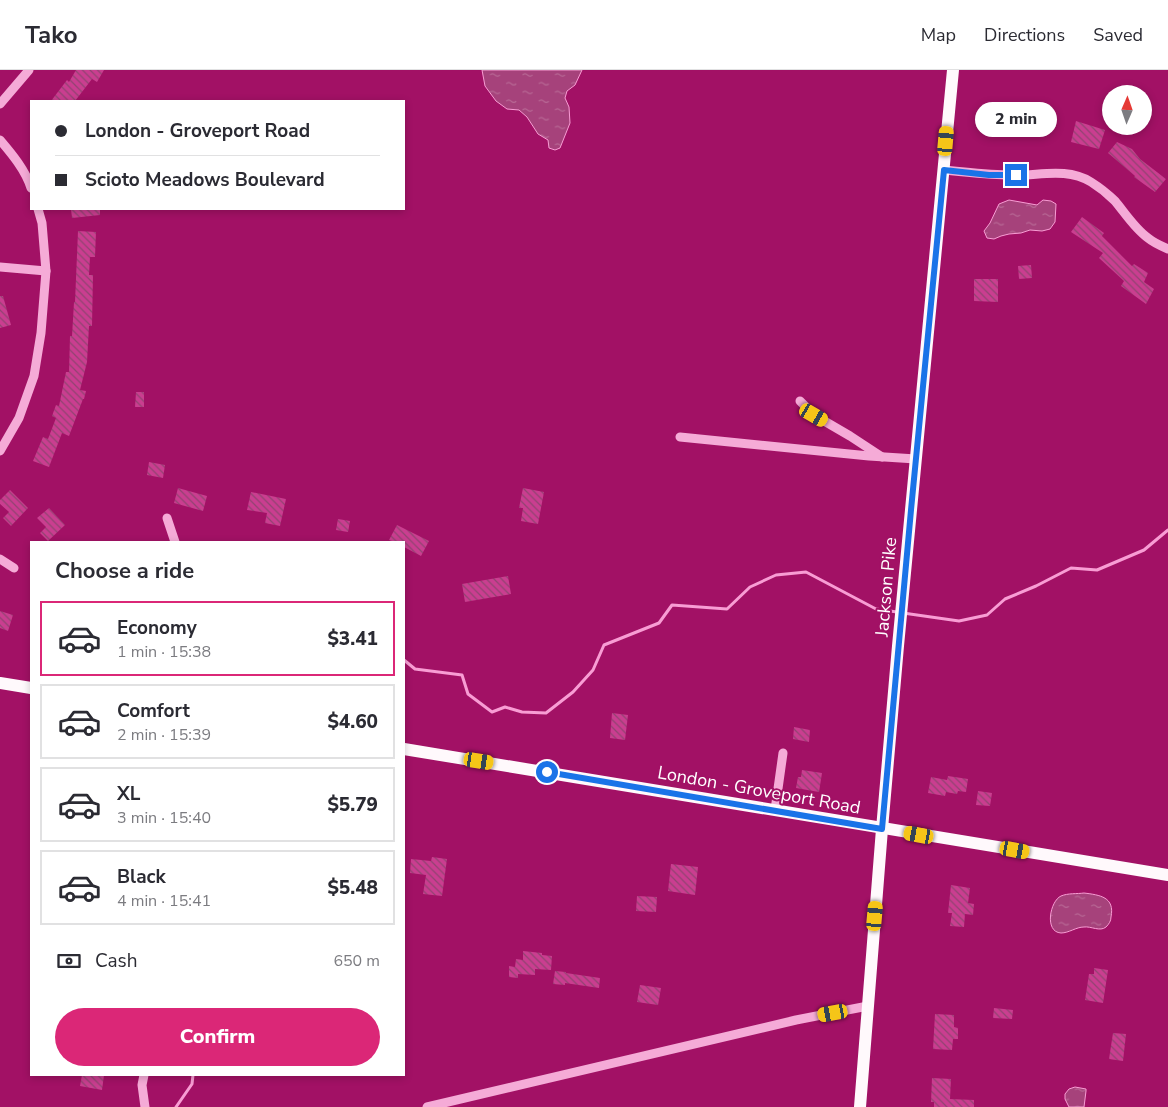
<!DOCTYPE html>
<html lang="en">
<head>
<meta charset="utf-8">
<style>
  :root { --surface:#fff; --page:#f2f2f3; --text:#2b2b33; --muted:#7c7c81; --line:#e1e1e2; --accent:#db2777 }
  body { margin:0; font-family:"Nunito Sans",sans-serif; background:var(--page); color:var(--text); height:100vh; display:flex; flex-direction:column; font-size:19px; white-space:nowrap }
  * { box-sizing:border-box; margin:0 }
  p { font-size:16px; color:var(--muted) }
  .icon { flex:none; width:28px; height:28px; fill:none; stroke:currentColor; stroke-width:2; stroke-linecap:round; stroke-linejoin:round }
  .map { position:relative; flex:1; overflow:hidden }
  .sheet { position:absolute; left:30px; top:471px; width:375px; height:535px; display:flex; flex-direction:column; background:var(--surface); border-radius:0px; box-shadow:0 2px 8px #0003 }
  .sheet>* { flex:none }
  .banner { position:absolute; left:30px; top:30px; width:375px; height:110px; border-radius:0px; box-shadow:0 2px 8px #0003; display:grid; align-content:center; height:110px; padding:0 25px; background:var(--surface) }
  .needle { width:32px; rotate:2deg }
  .tools { position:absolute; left:1102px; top:15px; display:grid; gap:10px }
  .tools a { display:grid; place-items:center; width:50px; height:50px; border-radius:50%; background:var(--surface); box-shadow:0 2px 8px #0003; font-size:25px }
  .end { position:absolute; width:22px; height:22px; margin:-11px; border:6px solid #1a73e8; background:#fff; box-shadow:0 0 0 2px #fff }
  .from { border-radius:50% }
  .bubble { position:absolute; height:35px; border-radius:18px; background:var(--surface); box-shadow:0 2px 8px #0003; font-size:16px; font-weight:800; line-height:35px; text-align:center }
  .car { position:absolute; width:15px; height:30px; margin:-15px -8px; border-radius:6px; box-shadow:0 0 4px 1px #0007; background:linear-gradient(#f5c518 24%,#345 0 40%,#f5c518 0 76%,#345 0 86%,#f5c518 0) }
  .banner b { display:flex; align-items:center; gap:18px; height:48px; font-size:19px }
  .banner b+b { border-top:1px solid var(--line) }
  .banner i { width:12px; height:12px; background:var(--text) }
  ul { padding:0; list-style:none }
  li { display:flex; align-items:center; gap:15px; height:75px; margin:0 10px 8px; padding:0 15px; border:2px solid var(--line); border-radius:0px }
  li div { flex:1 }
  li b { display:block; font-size:19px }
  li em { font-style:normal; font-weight:800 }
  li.on { border-color:var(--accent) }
  li>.icon { width:45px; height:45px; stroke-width:1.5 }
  h2 { padding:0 25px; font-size:22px; line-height:60px }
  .pay { display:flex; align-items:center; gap:12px; height:55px; padding:0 25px; font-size:19px }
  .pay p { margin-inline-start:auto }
  .primary-button { display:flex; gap:10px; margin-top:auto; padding:10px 25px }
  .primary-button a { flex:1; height:58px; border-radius:30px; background:var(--accent); color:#fff; font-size:20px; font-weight:800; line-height:58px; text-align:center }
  header { display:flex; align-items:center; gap:30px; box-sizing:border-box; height:70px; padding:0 25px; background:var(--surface); border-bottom:1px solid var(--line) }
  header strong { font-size:24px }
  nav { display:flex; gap:28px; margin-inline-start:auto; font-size:18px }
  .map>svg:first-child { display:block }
  .water { fill:url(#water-ripples); stroke:#f89dd4 }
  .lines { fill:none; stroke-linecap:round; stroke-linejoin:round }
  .stream { stroke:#f89dd4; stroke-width:3 }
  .building { fill:url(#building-back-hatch) }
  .minor { stroke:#f5abd7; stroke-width:9 }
  .major { stroke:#fff9fc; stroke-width:12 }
  .route { stroke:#1a73e8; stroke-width:6 }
  .labels { text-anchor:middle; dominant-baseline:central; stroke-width:4; stroke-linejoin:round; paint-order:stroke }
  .street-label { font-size:18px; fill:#fff; stroke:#a21165 }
</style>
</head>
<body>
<header>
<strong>Tako</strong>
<nav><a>Map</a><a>Directions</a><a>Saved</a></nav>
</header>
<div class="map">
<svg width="1168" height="1037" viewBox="0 0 1168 1037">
  <defs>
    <pattern id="water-ripples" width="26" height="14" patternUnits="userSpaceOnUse" patternTransform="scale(1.25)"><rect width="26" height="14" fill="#a6427b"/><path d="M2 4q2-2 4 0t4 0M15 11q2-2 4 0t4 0" fill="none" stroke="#b86895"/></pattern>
    <pattern id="building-back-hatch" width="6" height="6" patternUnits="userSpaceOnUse" patternTransform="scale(1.25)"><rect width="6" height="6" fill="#ca3e90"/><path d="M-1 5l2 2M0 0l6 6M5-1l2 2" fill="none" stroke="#914471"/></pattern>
  </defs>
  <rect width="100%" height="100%" fill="#a21165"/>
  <!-- water -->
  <g class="water">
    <path d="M482,0H582L575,15L567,21L565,28L569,37L570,53L560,78L555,80L549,78L548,70L538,64L527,47L519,40L507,39L496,31L485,16Z"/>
    <path d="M1009,130L1037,135L1043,130L1051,131L1056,134L1055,152L1050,159L1042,161L1030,160L1021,163L1009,164L1001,166L994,169L987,168L984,161L990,153L999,134Z"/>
    <path d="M1084,823C1100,825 1115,827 1111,847C1111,851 1109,854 1106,857C1100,862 1091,856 1084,857C1076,857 1069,863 1061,863C1044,862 1050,831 1061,826C1068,823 1077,824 1084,823Z"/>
    <path d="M1075,1017L1086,1019V1021L1084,1037H1069L1065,1029V1024L1069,1019Z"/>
  </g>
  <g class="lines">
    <!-- stream -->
    <g class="stream">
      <path d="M903,543L959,551L987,545L1005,529L1036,516L1071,498L1097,500L1144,480L1168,460"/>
      <path d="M404,590L415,599L462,605L468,624L492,642L505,637L522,642L546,643L573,622L593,600L604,575L659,553L672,535L727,539L750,517L776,505L806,502L876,539L897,542"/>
      <path d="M176,1037L192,1014L193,1005"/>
    </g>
  </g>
  <!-- building -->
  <g class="building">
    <path d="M76,0H104L97,12L92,9L75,31H51L67,10L69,12Z"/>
    <path d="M1076,51L1105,60L1099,79L1071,72Z"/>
    <path d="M1117,72L1132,79L1140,89L1166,109L1155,122L1134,107L1135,106L1108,83Z"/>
    <path d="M71,139H100V145L72,148Z"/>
    <path d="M1082,147L1104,163L1102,166L1132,196L1134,194L1148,203L1144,212L1154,219L1146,234L1121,216L1124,211L1099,188L1103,183L1071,162Z"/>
    <path d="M78,161L96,162L95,187H90L89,205H93L92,256H89L87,292L80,320L86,321L84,329H83L69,366L62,363L49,397L33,391L43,367L48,369L56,348L52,346L56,335L59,336L66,302H69L70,266H72L74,232H75Z"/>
    <path d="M1031,195L1032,208L1019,209L1018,196Z"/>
    <path d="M974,209H998V232L974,231Z"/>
    <path d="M0,226H3L11,255L0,258Z"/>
    <path d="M136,322H144V337H135Z"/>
    <path d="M149,392L165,395L163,408L147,405Z"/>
    <path d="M178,418L207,426L203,441L174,433Z"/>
    <path d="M523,418L544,422L538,454L521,451L523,438H519Z"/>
    <path d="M10,420L28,438L11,456L3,448L9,442L0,434V430Z"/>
    <path d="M251,422L286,429L280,456L265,453L267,443L247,440Z"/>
    <path d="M49,438L65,455L48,471L40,463L46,457L37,448Z"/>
    <path d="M338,449L350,451L348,462L336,460Z"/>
    <path d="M397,455L429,471L421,486L404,477V472H395L389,470Z"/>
    <path d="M508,506L511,524L465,532L462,514Z"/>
    <path d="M0,541L13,545L8,561L0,558Z"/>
    <path d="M612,643L628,645L625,670L610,668Z"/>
    <path d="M794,657L810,660L809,672L793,669Z"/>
    <path d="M802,700L822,703L819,722L796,718L798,707H801Z"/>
    <path d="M948,706L968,709L966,722L958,721L957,724L946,722L945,726L928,723L931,707L947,710Z"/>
    <path d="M978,721L992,723L990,736L976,735Z"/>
    <path d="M432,787L447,789L442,826L423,824L426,805L410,803L411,789L431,791Z"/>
    <path d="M671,794L698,797L695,825L668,821Z"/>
    <path d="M951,815L970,818L968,833L974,834L973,845L965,844L964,857L950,856L952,843H948Z"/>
    <path d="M637,826L657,827L656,842L636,841Z"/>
    <path d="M523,881L542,883V885L552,886L551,900L535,899V905L518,904V908L509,907V896L515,897L516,889L523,890Z"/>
    <path d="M1094,898L1108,900L1103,933L1085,930L1089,904H1094Z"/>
    <path d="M555,901L566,902V903L600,908L599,918L565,913V915L553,914Z"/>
    <path d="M640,915L661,918L658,935L637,932Z"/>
    <path d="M994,938L1013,940L1012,949L993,948Z"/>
    <path d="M935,944L954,945V957L958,958V969H953L952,980L933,979Z"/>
    <path d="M1113,963L1126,964L1123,991L1109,989Z"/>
    <path d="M82,1005H104L102,1020L80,1016Z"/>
    <path d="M932,1008L951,1009L950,1029L974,1030V1037H934V1032H931Z"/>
  </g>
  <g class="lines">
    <!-- minor -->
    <g class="minor">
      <path d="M0,34L29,0"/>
      <path d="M0,70C12,84 26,101 31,118"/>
      <path d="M944,100C967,102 989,105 1012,105C1039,106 1066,97 1091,112C1099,117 1108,124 1115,131C1125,143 1135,159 1148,168C1154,173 1161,176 1168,179"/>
      <path d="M0,197L46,201"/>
      <path d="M800,331L814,345L850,366L882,387"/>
      <path d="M680,367L869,386L916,389"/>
      <path d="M0,381L19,348L34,306L41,263L46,201L42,153L38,139"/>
      <path d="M167,448L175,472"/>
      <path d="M0,489L14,498"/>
      <path d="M775,740L783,683"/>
      <path d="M144,1005L142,1015L145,1037"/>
      <path d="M427,1037L796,950L868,936"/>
    </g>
    <!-- major -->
    <g class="major">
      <path d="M0,613L31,618"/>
      <path d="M404,679L1168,805"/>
      <path d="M860,1037L882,759L898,576L953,0"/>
    </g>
  </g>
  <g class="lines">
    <!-- route -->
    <path class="route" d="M547,702L882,759L911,440L944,100L989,105H1016"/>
  </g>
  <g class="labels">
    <!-- street labels -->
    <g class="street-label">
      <text transform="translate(886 517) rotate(-85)">Jackson Pike</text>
      <text transform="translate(759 720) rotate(10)">London - Groveport Road</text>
    </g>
  </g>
</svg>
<div class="tools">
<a><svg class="needle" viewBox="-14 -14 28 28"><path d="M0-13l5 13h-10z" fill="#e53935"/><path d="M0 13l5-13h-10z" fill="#7c7c81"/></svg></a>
</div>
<i class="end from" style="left:547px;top:702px"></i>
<i class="end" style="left:1016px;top:105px"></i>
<div class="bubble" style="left:975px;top:32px;width:82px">2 min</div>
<i class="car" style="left:946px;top:71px;rotate:5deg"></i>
<i class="car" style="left:814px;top:345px;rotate:120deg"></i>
<i class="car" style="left:479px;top:691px;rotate:99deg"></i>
<i class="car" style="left:919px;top:765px;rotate:280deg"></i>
<i class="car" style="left:1015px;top:780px;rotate:100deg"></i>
<i class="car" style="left:875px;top:846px;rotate:5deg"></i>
<i class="car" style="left:833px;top:943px;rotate:260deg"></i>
<div class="banner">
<b><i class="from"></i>London - Groveport Road</b>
<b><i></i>Scioto Meadows Boulevard</b>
</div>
<section class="sheet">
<h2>Choose a ride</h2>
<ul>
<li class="on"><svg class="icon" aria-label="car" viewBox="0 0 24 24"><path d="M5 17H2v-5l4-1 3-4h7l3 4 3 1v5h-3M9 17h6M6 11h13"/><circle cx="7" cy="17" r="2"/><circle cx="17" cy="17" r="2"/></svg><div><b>Economy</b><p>1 min · 15:38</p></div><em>$3.41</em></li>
<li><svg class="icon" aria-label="car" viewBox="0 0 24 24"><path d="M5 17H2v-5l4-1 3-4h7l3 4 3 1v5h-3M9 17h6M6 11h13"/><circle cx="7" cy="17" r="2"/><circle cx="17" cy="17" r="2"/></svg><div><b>Comfort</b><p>2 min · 15:39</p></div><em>$4.60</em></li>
<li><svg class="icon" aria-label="car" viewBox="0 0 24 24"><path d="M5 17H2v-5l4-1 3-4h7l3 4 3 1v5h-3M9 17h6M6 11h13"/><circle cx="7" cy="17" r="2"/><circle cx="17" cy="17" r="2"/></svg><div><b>XL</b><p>3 min · 15:40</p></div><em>$5.79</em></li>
<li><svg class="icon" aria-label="car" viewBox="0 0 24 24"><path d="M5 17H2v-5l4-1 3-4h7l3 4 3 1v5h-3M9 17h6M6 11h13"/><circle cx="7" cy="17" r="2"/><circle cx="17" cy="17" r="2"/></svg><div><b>Black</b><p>4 min · 15:41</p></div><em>$5.48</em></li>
</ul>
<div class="pay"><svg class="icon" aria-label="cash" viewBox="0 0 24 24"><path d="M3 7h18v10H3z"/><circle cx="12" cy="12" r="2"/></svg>Cash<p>650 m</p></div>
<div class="primary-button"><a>Confirm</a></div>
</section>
</div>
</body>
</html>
